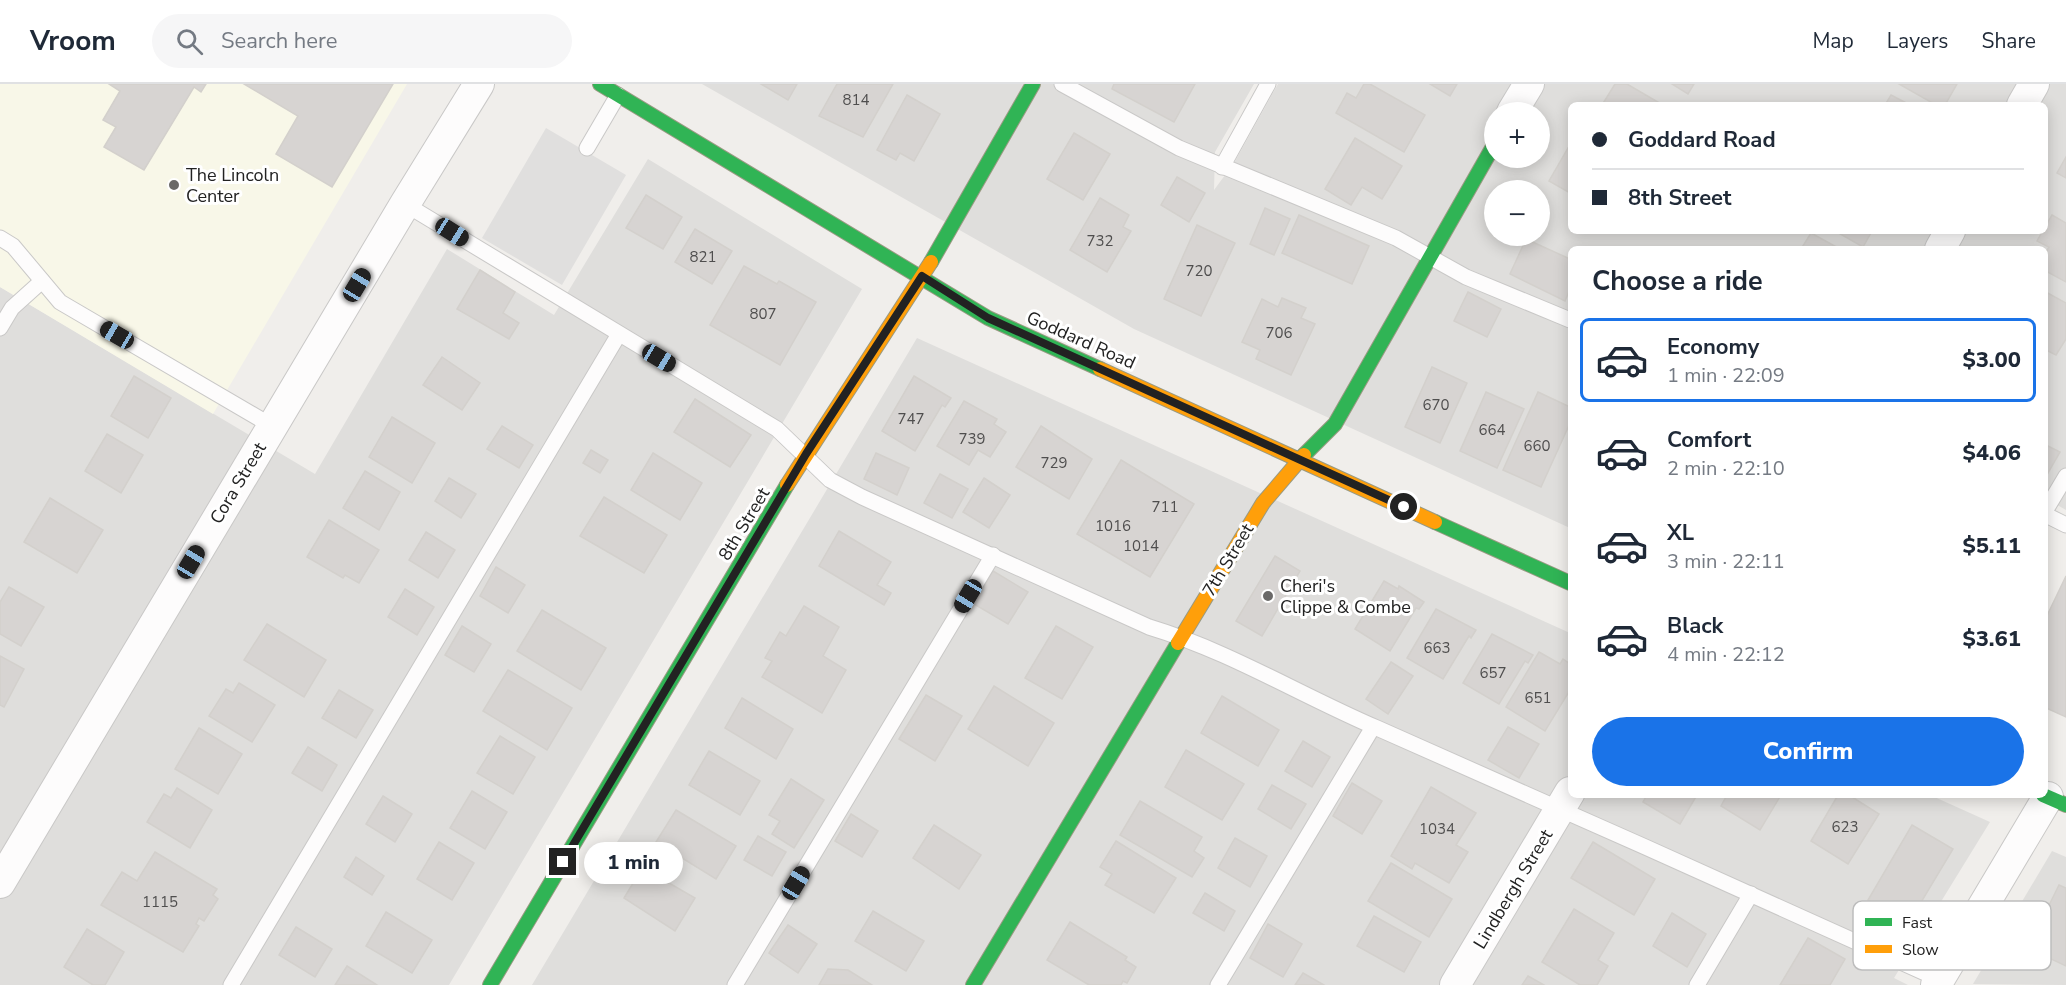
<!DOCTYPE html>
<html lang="en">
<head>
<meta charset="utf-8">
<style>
  :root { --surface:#fff; --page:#f6f6f7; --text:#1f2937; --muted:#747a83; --line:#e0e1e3; --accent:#1a73e8 }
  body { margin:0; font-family:"Nunito Sans",sans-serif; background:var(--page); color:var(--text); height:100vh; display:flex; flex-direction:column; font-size:22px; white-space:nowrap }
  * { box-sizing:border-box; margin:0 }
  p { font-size:20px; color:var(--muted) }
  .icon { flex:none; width:33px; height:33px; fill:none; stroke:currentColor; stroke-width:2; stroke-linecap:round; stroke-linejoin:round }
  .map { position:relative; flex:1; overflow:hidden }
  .sheet { position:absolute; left:1568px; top:162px; width:480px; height:552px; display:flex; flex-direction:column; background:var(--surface); border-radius:9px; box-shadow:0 3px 15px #0003 }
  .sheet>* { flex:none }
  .top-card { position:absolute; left:1568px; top:18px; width:480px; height:132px; border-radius:9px; box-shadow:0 3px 15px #0003; display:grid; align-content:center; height:132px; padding:0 24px; background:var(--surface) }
  .controls { position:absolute; left:1484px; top:18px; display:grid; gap:12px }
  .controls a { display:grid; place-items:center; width:66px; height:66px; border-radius:50%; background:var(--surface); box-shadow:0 3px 15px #0003; font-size:30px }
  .end { position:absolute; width:27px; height:27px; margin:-14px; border:8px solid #222; background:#fff; box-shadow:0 0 0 3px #fff }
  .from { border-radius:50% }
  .bubble { position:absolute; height:42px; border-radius:21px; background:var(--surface); box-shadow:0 3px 15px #0003; font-size:20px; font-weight:800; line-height:42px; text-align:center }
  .car { position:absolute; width:18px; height:36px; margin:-18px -9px; border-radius:8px; box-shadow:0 0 4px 2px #0007; background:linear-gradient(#222 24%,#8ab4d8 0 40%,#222 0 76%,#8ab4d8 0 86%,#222 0) }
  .top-card b { display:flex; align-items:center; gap:21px; height:57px; font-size:22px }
  .top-card b+b { border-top:2px solid var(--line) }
  .top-card i { width:15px; height:15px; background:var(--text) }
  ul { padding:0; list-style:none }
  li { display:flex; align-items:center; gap:18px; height:84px; margin:0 12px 9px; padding:0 12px; border:3px solid transparent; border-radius:9px }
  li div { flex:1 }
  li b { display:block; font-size:22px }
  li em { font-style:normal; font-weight:800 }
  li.active { border-color:var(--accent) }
  li>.icon { width:54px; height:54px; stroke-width:1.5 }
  h2 { padding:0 24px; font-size:27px; line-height:72px }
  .action { display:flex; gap:12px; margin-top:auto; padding:12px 24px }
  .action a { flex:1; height:69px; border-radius:36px; background:var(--accent); color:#fff; font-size:24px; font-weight:800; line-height:69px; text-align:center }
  header { display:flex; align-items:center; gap:36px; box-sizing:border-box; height:84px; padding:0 30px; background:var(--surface); border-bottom:2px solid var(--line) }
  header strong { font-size:28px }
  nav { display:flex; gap:33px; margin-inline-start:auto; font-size:21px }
  .search { width:420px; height:54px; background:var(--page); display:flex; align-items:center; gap:15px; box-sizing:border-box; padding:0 21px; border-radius:33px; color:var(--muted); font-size:22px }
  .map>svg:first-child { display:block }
  .residential { fill:#dfdedc; fill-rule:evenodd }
  .education { fill:#f8f7e8 }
  .parking { fill:#e0dfde }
  .building { fill:#d7d4d2; stroke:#d3d0cc; stroke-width:1.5 }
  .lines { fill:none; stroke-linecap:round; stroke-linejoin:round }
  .lane-casing { stroke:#c9c8c7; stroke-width:17 }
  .street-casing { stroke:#c9c8c7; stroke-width:32 }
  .fast-casing { stroke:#999a82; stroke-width:16 }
  .slow-casing { stroke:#999a82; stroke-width:16 }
  .lane { stroke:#fdfcfc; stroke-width:15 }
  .street { stroke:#fdfcfc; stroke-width:30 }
  .fast { stroke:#30b455; stroke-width:14 }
  .slow { stroke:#ff9f0a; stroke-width:14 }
  .route { stroke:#222; stroke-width:8 }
  .poi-dot { fill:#6a6968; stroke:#fff; stroke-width:2 }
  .labels { text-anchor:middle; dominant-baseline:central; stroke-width:6; stroke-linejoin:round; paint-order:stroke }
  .number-label { font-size:15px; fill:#4f4e4e }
  .poi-label { font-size:18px; fill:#222; stroke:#fff; text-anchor:start }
  .street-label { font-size:18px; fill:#222; stroke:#fff }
  .key { fill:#fff; stroke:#bdbdbd; stroke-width:1.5 }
  .key-label { font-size:16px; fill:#222 }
</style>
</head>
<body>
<header>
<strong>Vroom</strong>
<div class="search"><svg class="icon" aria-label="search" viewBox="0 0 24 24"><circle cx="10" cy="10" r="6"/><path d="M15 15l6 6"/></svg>Search here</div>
<nav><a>Map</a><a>Layers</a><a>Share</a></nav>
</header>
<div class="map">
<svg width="2066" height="901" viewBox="0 0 2066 901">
  <rect width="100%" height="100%" fill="#f0eeeb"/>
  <!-- residential -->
  <g class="residential">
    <path d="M702,0H1254L1215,68L1214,106L1234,79L1278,0H2066V426L2045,414L2044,165H1570V444L1134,245ZM1570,21H2044V147H1570ZM1494,28H1539V74H1494ZM1494,106H1539V152H1494Z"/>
    <path d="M648,75L862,205L449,901H0V203L315,390L447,165L554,231Z"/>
    <path d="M917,254L1570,549V711H1930L1990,738L1894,894L1908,901H532Z"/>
    <path d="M2052,767L2066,773V901L1973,900Z"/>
  </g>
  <!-- education -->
  <path class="education" d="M0,0H407L213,330L0,203Z"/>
  <!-- parking -->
  <path class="parking" d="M546,44L626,91L562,201L482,154Z"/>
  <!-- building -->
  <g class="building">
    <path d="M109,0H206L201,8L194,3L144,86L104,63L116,43L103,36L120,7Z"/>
    <path d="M244,0H393L332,103L276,70L298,32Z"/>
    <path d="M761,0H797L788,16Z"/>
    <path d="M837,0H893L863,53L819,32Z"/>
    <path d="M1114,0H1195L1174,38L1112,5Z"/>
    <path d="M1364,0H1370L1425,31L1404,68L1336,29L1347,9L1356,14Z"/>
    <path d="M1430,0H1457L1450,12Z"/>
    <path d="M1615,0H1627L1663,21H1602Z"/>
    <path d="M1672,0H1694L1688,10Z"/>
    <path d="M1899,0H1957L1945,21H1936Z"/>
    <path d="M907,11L940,30L914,77L900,69L896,76L877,66Z"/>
    <path d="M1891,11L1910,21H1885Z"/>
    <path d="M1074,49L1110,70L1083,116L1047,95Z"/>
    <path d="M1355,54L1402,82L1382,115L1362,103L1351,121L1325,105Z"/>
    <path d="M1568,64L1570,65V109L1549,97Z"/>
    <path d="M2066,73V94L2057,89Z"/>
    <path d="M1177,93L1205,109L1189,138L1161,121Z"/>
    <path d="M646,111L682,133L663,165L626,144Z"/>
    <path d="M1100,114L1129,131L1123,143L1131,147L1107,188L1070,166Z"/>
    <path d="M1265,124L1290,135L1274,171L1250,160Z"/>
    <path d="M1299,131L1369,162L1352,200L1282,169Z"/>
    <path d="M2052,131L2066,139V198L2044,186V172L2049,163L2037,157Z"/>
    <path d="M1197,141L1235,159L1201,232L1164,215Z"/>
    <path d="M695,145L732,167L712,200L675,178Z"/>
    <path d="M1835,147H1872L1863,163Z"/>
    <path d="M1811,149L1840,165H1801Z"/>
    <path d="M1526,155L1570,175V205L1565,217L1510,190Z"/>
    <path d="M744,182L777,200L779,197L816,218L780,281L710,241Z"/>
    <path d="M480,186L515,208L503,229L519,239L509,255L457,225Z"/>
    <path d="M2044,207L2066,219V255L2056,271L2044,265Z"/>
    <path d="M1468,208L1501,225L1487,253L1454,237Z"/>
    <path d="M1282,214L1306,224L1301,234L1315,240L1291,291L1256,275L1260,266L1242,258L1262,215L1278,223Z"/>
    <path d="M442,273L480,299L462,326L423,301Z"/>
    <path d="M1432,283L1467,299L1440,359L1405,343Z"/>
    <path d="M134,292L171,314L148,354L111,332Z"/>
    <path d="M914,292L951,314L945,323L942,321L915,367L882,347Z"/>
    <path d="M1486,308L1524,325L1497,384L1460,367Z"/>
    <path d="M1538,308L1570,323V339L1541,403L1503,386Z"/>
    <path d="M695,315L751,351L730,383L674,348Z"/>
    <path d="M964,317L997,335L994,340L1006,348L990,373L978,366L969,381L937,362Z"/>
    <path d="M392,333L435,359L412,399L369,373Z"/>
    <path d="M502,342L533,361L519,384L487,365Z"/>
    <path d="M1041,342L1092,375L1069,415L1016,383Z"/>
    <path d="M107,350L143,371L121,409L85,387Z"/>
    <path d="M2044,360L2060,368L2044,396Z"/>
    <path d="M591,366L608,376L600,389L583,379Z"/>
    <path d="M653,369L702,399L680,436L631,406Z"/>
    <path d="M876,369L909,384L897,411L864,395Z"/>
    <path d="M1121,376L1194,420L1150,493L1077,450Z"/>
    <path d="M365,387L400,408L379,446L343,424Z"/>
    <path d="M940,390L968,405L952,434L924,419Z"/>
    <path d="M449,394L476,410L461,434L435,417Z"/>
    <path d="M984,394L1010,411L989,444L963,428Z"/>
    <path d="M604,413L667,451L644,489L580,452Z"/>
    <path d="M50,414L103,446L77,489L24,458Z"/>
    <path d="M329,436L379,466L359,499L345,491L343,494L307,473Z"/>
    <path d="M839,447L891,478L877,501L891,509L884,521L819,482Z"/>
    <path d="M426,448L455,466L438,494L409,476Z"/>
    <path d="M1275,472L1300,487L1262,552L1236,537Z"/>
    <path d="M496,483L525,501L508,529L480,512Z"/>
    <path d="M993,487L1028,508L1008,540L974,520Z"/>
    <path d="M2066,492V633L2044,623V538Z"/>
    <path d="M1384,497L1398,505L1399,502L1424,518L1419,525L1416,524L1390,567L1355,545Z"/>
    <path d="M9,503L44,523L21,562L0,550V518Z"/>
    <path d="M405,505L434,523L417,551L388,533Z"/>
    <path d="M804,522L839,543L823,572L846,586L822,629L762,593L772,577L765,574L780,548L786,552Z"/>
    <path d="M1436,525L1476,546L1471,554L1469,552L1443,595L1407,574Z"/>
    <path d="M542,526L606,564L581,606L517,567Z"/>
    <path d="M267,540L326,576L304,613L244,576Z"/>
    <path d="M462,542L491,560L474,588L445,571Z"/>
    <path d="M1056,542L1093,563L1062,615L1025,594Z"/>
    <path d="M1492,550L1533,571L1528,579L1525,577L1499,620L1463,599Z"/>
    <path d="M1539,568L1560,580L1563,575L1570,580V606L1545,647L1506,623Z"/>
    <path d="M0,572L24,585L4,623L0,621Z"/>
    <path d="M1391,578L1413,592L1388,630L1366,615Z"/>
    <path d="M508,586L572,624L547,666L483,627Z"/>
    <path d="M239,599L275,621L252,658L209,632L226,605L233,609Z"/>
    <path d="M994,602L1054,639L1028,682L968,645Z"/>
    <path d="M339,606L373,626L356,654L322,634Z"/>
    <path d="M926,611L962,632L935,677L899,655Z"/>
    <path d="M1222,612L1279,646L1258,682L1201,649Z"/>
    <path d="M742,614L793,645L776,675L725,644Z"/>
    <path d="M1508,643L1539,660L1519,694L1488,676Z"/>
    <path d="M199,644L242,670L218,710L175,685Z"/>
    <path d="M500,652L535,673L513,710L477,689Z"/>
    <path d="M1303,657L1330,673L1312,703L1285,687Z"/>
    <path d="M308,663L337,681L322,707L292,689Z"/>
    <path d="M1186,666L1244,700L1222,736L1165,703Z"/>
    <path d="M709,667L760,697L740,731L689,701Z"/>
    <path d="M791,695L824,716L794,764L772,750L780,737L769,731Z"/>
    <path d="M1352,699L1382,717L1362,750L1333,732Z"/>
    <path d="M1272,701L1306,720L1291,745L1258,725Z"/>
    <path d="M1431,703L1476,729L1456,761L1468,768L1449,799L1415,779L1412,785L1391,772Z"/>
    <path d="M177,704L212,726L190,764L147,738L164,710L171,714Z"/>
    <path d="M472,707L507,728L485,765L450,744Z"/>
    <path d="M1647,711H1697L1680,740L1643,718Z"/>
    <path d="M1727,711H1781L1760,746L1721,722Z"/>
    <path d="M1838,711H1849L1879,730L1848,780L1811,757Z"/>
    <path d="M383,712L412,730L395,758L366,740Z"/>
    <path d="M1140,717L1202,753L1194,767L1204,774L1192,793L1120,751Z"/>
    <path d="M676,726L736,762L716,795L656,758Z"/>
    <path d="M851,730L878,747L862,773L835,757Z"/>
    <path d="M934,741L981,771L959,805L913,774Z"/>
    <path d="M1912,741L1953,765L1908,840L1868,816Z"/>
    <path d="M758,752L786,768L772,792L744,776Z"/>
    <path d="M1235,754L1267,772L1250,803L1218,784Z"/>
    <path d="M1116,757L1176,794L1154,829L1105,801L1112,790L1100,783Z"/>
    <path d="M439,758L474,779L452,816L417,795Z"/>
    <path d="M1593,758L1655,795L1634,831L1571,794Z"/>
    <path d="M155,768L217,805L213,811L218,815L204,837L199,834L196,840L199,842L183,868L101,821L122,788L137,797Z"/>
    <path d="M356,773L384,792L372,811L344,793Z"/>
    <path d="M1391,779L1452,815L1429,853L1368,817Z"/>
    <path d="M641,786L648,790L650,788L695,814L675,847L624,814Z"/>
    <path d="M2059,801L2066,804V882L2028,864Z"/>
    <path d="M1205,809L1235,827L1224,847L1193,829Z"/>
    <path d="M1574,825L1614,849L1598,876L1608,882L1597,901H1580L1542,878Z"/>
    <path d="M873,827L924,857L906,887L855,857Z"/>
    <path d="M386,828L432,856L412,889L366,862Z"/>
    <path d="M1672,829L1706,850L1687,883L1653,862Z"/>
    <path d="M1374,832L1421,858L1404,888L1357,862Z"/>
    <path d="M1070,838L1127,873L1125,876L1136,883L1127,899L1123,897L1121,901H1089L1047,876Z"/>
    <path d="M1268,840L1302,860L1283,893L1250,874Z"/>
    <path d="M788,841L817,860L798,889L769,869Z"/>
    <path d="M296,843L332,865L315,893L279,871Z"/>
    <path d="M87,845L124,868L105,901H93L64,883Z"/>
    <path d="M1808,854L1845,875L1830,901H1780Z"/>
    <path d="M347,882L377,901H335Z"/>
    <path d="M828,885L848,886L872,901H819Z"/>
    <path d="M1303,889L1324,901H1295Z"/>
    <path d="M1528,892L1544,901H1522Z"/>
  </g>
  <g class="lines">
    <defs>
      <g id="lane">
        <path d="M1062,0L1179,64L1396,154L1466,193L1570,236"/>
        <path d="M587,64L618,11"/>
        <path d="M1222,83L1268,0"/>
        <path d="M405,120L777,345L830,396L862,413L1149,543C1229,567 1300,611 1377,644C1566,727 1755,812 1943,897"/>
        <path d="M0,154L13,162L60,218L272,342"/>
        <path d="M0,244L12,224L42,197"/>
        <path d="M2044,429L2066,392"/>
        <path d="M2044,430L2066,441"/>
        <path d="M231,901L619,250"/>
        <path d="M735,901L993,471"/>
        <path d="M1218,901L1373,643"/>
        <path d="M1697,901L1751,810"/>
      </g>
      <g id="street">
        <path d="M2022,21L2034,0"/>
        <path d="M1512,28L1529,0"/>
        <path d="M1940,165L1950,147"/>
        <path d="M0,799L405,120L479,0"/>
        <path d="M1455,901L1570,708"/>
        <path d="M1936,901L2048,713"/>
      </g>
      <g id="fast">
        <path d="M600,0L988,234L1100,285"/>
        <path d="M931,178L1033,0"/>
        <path d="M1304,371L1335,340L1494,61"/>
        <path d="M1435,438L1570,499"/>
        <path d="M2043,711L2066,721"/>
        <path d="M490,901L787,401"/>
        <path d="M973,901L1178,559"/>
      </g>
      <g id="slow">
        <path d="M1100,285L1435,438"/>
        <path d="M787,401L931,178"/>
        <path d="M1178,559L1263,419L1304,371"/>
      </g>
    </defs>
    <!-- lane casing -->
    <use href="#lane" class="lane-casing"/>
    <!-- street casing -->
    <use href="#street" class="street-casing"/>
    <!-- fast casing -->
    <use href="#fast" class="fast-casing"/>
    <!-- slow casing -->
    <use href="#slow" class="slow-casing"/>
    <!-- lane -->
    <use href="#lane" class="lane"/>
    <!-- street -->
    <use href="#street" class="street"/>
    <!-- fast -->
    <use href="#fast" class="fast"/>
    <!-- slow -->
    <use href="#slow" class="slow"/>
  </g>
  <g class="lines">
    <!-- route -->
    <path class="route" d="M563,778L806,370L922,192L988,234L1404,423"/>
  </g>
  <!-- markers -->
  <g class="poi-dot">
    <circle cx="174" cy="101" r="6"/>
    <circle cx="1268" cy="512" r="6"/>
  </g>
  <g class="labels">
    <!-- number labels -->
    <g class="number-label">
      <text x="856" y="16">814</text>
      <text x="1100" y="157">732</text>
      <text x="703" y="173">821</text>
      <text x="1199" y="187">720</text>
      <text x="763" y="230">807</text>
      <text x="1279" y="249">706</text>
      <text x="1436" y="321">670</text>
      <text x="911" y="335">747</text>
      <text x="1492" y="346">664</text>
      <text x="972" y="355">739</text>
      <text x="1537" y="362">660</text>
      <text x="1054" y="379">729</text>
      <text x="1165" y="423">711</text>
      <text x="1113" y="442">1016</text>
      <text x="1141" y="462">1014</text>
      <text x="1437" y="564">663</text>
      <text x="1493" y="589">657</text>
      <text x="1538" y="614">651</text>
      <text x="1845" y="743">623</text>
      <text x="1437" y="745">1034</text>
      <text x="160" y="818">1115</text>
    </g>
    <!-- poi labels -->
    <g class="poi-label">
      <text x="186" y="91">The Lincoln<tspan x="186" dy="21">Center</tspan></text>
      <text x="1280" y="502">Cheri's<tspan x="1280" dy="21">Clippe &amp; Combe</tspan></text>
    </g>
    <!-- street labels -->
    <g class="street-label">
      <text transform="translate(1081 256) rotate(24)">Goddard Road</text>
      <text transform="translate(238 399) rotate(-59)">Cora Street</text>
      <text transform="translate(744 440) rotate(-59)">8th Street</text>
      <text transform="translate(1228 476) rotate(-59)">7th Street</text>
      <text transform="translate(1513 805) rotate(-59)">Lindbergh Street</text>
    </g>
  </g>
  <!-- legend -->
  <rect x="1853" y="817" width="198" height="69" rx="9" class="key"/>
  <rect x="1865" y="834" width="27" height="8" fill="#30b455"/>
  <rect x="1865" y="861" width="27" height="8" fill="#ff9f0a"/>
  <g class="key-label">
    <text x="1902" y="844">Fast</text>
    <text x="1902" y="871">Slow</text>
  </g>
</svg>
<div class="controls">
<a>+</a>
<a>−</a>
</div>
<i class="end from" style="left:1404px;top:423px"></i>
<i class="end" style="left:563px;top:778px"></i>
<div class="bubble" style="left:584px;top:758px;width:99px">1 min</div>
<i class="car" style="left:452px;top:148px;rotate:122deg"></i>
<i class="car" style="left:357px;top:201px;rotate:31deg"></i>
<i class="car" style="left:117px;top:251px;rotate:300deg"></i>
<i class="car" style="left:659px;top:274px;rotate:121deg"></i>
<i class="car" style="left:191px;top:478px;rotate:31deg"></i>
<i class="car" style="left:968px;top:512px;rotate:211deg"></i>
<i class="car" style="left:796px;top:799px;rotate:31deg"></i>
<div class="top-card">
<b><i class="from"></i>Goddard Road</b>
<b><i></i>8th Street</b>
</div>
<section class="sheet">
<h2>Choose a ride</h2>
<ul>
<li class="active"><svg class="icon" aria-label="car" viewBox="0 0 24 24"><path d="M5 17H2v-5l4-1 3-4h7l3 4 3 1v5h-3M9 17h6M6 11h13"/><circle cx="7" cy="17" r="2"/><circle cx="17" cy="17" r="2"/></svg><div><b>Economy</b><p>1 min · 22:09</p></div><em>$3.00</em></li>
<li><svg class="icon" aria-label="car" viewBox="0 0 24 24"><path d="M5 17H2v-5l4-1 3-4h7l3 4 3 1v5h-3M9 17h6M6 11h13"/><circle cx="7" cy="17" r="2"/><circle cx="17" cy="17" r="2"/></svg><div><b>Comfort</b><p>2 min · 22:10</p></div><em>$4.06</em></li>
<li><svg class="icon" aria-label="car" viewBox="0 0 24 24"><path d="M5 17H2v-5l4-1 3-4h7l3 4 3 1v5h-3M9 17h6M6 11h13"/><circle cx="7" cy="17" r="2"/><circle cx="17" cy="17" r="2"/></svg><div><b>XL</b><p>3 min · 22:11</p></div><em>$5.11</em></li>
<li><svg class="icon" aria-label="car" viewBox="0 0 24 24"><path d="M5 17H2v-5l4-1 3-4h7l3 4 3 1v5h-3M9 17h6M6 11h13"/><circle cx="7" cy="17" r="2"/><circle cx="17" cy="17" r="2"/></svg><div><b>Black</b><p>4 min · 22:12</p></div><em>$3.61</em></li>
</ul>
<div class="action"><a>Confirm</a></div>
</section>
</div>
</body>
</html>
